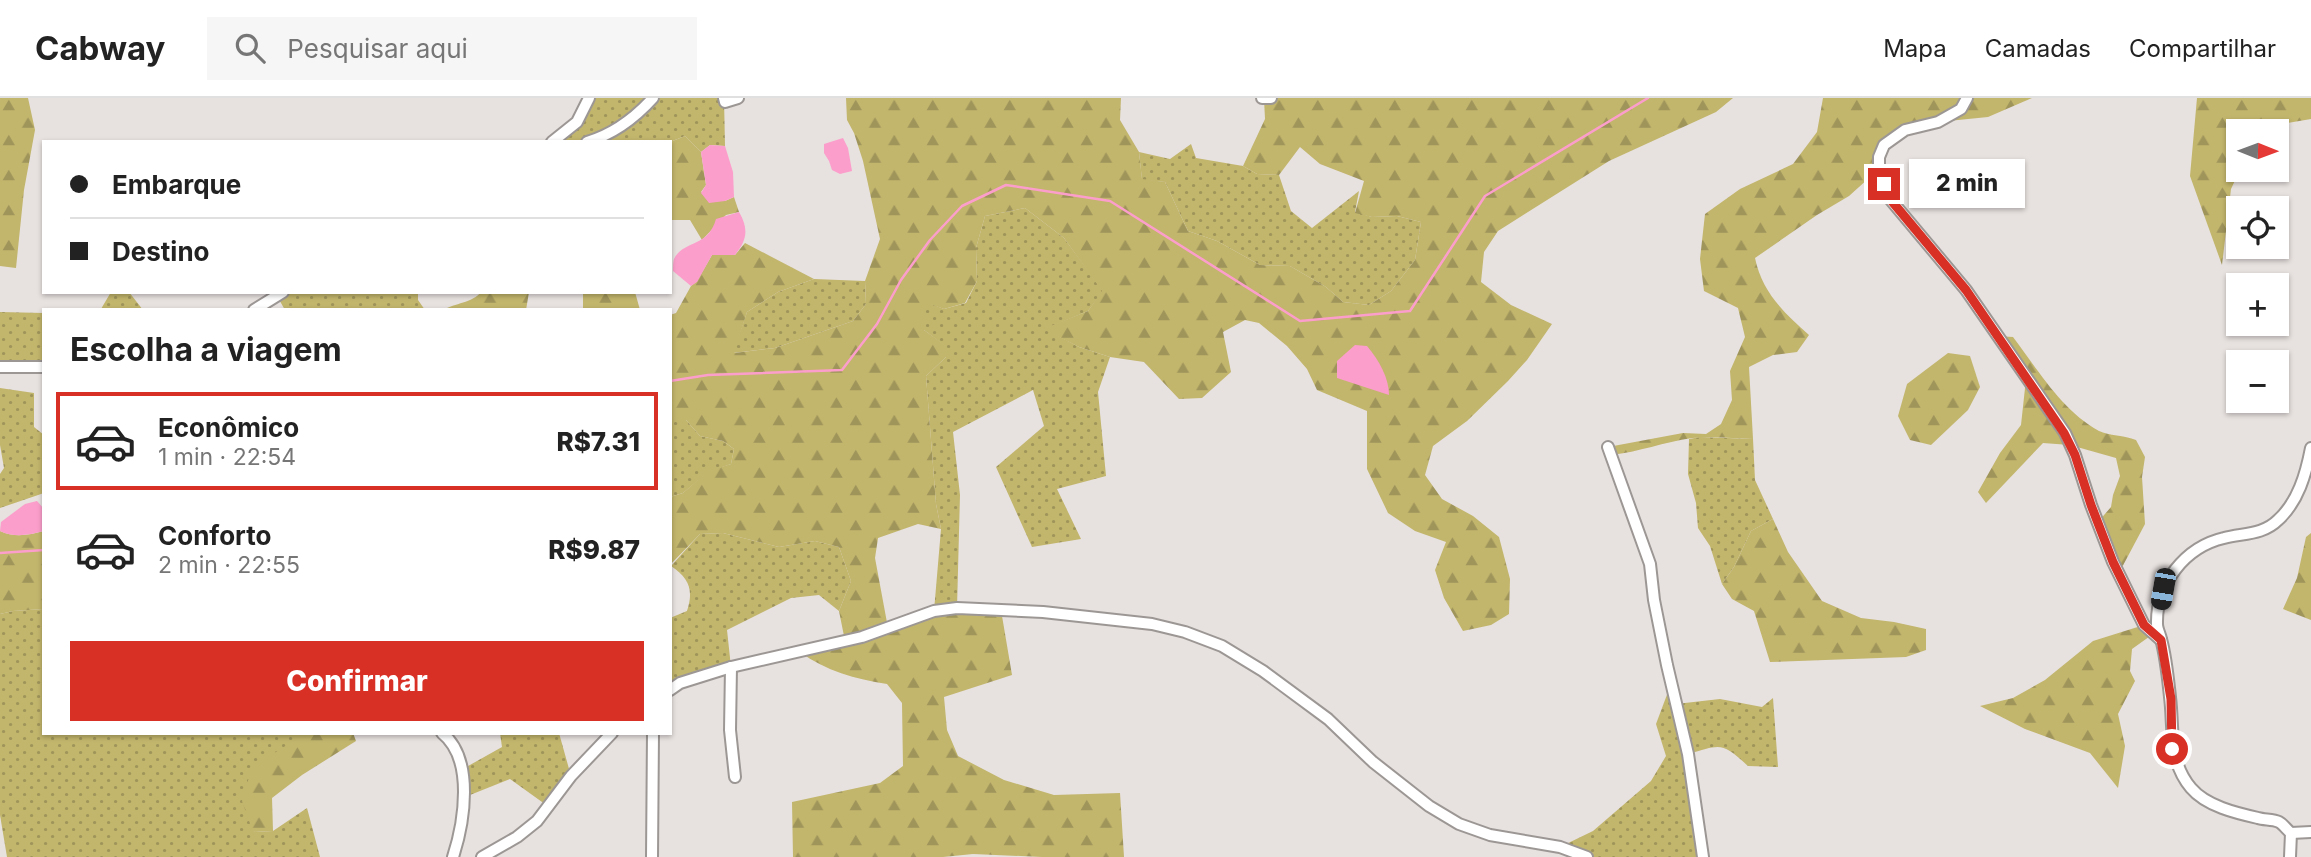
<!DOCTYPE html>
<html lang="pt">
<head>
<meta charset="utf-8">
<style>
  :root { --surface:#fff; --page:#f6f6f6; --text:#222; --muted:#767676; --line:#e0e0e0; --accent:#d93025 }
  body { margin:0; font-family:Inter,sans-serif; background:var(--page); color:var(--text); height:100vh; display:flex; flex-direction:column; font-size:26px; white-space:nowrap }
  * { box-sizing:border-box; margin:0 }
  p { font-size:23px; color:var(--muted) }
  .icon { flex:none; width:38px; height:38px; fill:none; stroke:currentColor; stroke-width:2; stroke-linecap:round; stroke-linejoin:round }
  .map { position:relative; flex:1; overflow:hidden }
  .details { position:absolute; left:42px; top:210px; width:630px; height:427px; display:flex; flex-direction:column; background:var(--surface); border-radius:0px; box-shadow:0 2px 5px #0004 }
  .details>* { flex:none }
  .top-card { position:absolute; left:42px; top:42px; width:630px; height:154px; border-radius:0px; box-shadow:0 2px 5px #0004; display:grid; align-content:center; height:154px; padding:0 28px; background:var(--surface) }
  .needle { width:46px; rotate:91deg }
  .fabs { position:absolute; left:2226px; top:21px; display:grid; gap:14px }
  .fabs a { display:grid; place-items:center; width:63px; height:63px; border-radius:0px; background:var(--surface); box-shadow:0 2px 5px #0004; font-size:35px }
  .end { position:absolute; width:32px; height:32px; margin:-16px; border:9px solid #d93025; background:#fff; box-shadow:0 0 0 4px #fff }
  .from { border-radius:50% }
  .bubble { position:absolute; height:49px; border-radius:0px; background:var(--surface); box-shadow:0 2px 5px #0004; font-size:23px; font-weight:800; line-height:49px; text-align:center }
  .car { position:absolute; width:21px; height:42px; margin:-21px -10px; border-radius:9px; box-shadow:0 0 5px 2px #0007; background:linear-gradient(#222 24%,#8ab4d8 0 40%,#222 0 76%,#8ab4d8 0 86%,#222 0) }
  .top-card b { display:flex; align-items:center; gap:24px; height:66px; font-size:26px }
  .top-card b+b { border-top:2px solid var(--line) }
  .top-card i { width:18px; height:18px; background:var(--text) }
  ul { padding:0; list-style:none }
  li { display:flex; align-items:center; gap:21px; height:98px; margin:0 14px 10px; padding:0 14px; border:4px solid transparent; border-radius:0px }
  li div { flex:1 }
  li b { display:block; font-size:26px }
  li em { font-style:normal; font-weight:800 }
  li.on { border-color:var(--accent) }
  li>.icon { width:63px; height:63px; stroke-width:1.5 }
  h2 { padding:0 28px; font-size:32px; line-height:84px }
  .primary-button { display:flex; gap:14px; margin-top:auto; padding:14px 28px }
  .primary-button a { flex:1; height:80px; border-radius:0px; background:var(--accent); color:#fff; font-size:28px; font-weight:800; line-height:80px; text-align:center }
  header { display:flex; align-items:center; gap:42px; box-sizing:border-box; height:98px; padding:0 35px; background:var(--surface); border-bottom:2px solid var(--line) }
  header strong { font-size:33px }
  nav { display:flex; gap:38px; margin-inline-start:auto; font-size:24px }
  .search { width:490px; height:63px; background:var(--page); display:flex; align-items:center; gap:18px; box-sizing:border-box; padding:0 24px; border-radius:0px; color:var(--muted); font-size:26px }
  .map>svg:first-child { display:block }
  .green { fill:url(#green-dots) }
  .forest { fill:url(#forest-firs) }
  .water { fill:#fc9ecb }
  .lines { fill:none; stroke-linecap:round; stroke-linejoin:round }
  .stream { stroke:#fc9ecb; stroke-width:2.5 }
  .minor-casing { stroke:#9c9795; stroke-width:14 }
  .minor { stroke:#fff; stroke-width:10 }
  .route { stroke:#d93025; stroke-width:9 }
</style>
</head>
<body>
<header>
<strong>Cabway</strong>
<div class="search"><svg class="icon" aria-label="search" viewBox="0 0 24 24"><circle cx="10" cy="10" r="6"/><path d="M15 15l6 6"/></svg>Pesquisar aqui</div>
<nav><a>Mapa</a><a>Camadas</a><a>Compartilhar</a></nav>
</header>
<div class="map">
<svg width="2311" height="759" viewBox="0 0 2311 759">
  <defs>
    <pattern id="green-dots" width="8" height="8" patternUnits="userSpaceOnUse" patternTransform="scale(1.75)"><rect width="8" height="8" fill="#c2b56c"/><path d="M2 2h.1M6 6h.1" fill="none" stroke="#9f945a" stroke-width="1.8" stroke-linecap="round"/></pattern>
    <pattern id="forest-firs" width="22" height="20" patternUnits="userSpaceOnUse" patternTransform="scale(1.75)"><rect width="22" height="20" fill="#c2b56c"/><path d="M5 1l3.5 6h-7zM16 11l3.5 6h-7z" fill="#9f945a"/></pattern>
  </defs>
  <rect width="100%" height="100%" fill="#e7e1df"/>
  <!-- green -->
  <g class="green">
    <path d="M590,0H724L725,48L710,47L701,54L685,38L670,44H552L577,24Z"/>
    <path d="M1191,46L1196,60L1243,68L1257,76L1279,77L1291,113L1312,130L1359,93L1355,114L1372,119L1397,118L1421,124L1415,162L1391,193L1369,207L1343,204L1326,189L1290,168L1260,167L1217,143L1188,133L1165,84L1142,82L1139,54L1170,61Z"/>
    <path d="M1025,110L1064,140L1103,193L1088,213L1045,231L1079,249L1110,259L1098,294L1106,378L1057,391L1081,441L1032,449L996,369L1044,328L1033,292L953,334L960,397L957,510L934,513L941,431L936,406L926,278L946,259L945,248L924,232V203L944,211L966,205L977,183L976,150L985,118Z"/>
    <path d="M814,181L865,183L866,206L853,223L775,250L733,255L747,214L778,194Z"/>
    <path d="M111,194H129L143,212H97L101,211Z"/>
    <path d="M283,194H418V202L425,212H285L277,198Z"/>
    <path d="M0,214L44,215V269H0Z"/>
    <path d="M0,290L34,295V329L44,337V395L0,410V376L4,370L0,347Z"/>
    <path d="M670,322H686L700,338L723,343L734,351L731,366L708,374L683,395L670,399Z"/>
    <path d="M1700,339L1753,341L1755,382L1773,421L1751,433L1734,469L1722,486L1710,448L1698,430L1696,405L1688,376L1689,341Z"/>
    <path d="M723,435L779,449L815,443L839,449L851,483L839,513L819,497L791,500L727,532L731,569L670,592V520L687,513C694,492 689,480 671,468L700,436Z"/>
    <path d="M44,511V635H306L253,734L273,733L307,710L320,759H7L0,717V516L13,513Z"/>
    <path d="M1671,586L1676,606L1720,601L1762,609L1773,600L1778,669L1748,668C1722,644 1722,646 1688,656L1703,759H1587L1560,749L1593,733L1651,683L1666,658L1656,626Z"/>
    <path d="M500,635H559L571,678L549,709L510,681L465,699L461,672L502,649Z"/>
  </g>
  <!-- forest -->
  <g class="forest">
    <path d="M0,0H28L35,32L24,92L16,170L0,168Z"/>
    <path d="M846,0H1121L1120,22L1139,54L1142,81L1165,84L1188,133L1217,143L1260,167L1290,168L1326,189L1343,204L1369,207L1391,193L1415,162L1421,124L1397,118L1372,119L1355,115L1364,83L1320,66L1300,49L1279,77L1257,76L1243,68L1265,21L1264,1L1262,0H1733L1716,14L1609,63L1498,133L1484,154L1481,184L1511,207L1552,226L1527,262L1508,283L1467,323L1433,348L1425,377L1442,401L1473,418L1499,439L1510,481L1509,516L1491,527L1463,533L1444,500L1435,472L1446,444L1415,433L1388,415L1367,371V313L1317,292L1307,271L1287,248L1259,225L1245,222L1223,234L1231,274L1202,300L1179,301L1144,264L1110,259L1079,249L1043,231L1088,213L1102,193L1064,140L1025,110L985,118L976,150L977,183L965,205L944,211L924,204V232L946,248V259L926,278L936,406L941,431L918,426L878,440L875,460L888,530L934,513L1001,512L1012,577L944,599L947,632L958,658L1004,682L1054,697L1120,695L1124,759H1042L973,756L943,759H793L792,704L880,685L903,668L902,605L887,586C855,581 826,573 800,554L845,543L839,513L851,483L839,449L815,443L779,449L723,435L700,436L670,467V399L683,395L708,373L731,366L734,351L723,343L700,338L686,322H670V217L676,215L691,188L697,183L712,157H735L745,145L814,181L778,194L747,214L734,255L775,250L853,223L866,206L865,183L880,141L863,63L854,35L847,22Z"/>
    <path d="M1823,0H2032L1988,19L1938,24L1905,32L1884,47L1879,71L1849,98L1817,117L1755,160C1762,194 1784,215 1809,237L1797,254L1773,257L1749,269L1753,341C1733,340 1712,338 1692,340C1664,344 1639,354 1611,357L1608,349L1683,335L1706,336L1721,326L1732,302L1730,273L1745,239L1738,210L1704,193L1700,161L1705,116L1740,91L1793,66L1817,34Z"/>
    <path d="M2197,0H2311V21L2275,27L2267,33H2238V72H2240L2231,91L2222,167L2190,78Z"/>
    <path d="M685,38L701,54L706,87L701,94L725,103L734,99L739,114L726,117L702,142L690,122H670V44Z"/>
    <path d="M481,194H529L526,212H443C455,205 472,205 481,194Z"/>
    <path d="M583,194H635L640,212H583Z"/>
    <path d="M1997,238L2013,239C2038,272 2062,313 2099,333C2109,338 2124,337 2136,342L2145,359L2142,379L2145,426L2119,475L2098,424L2111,409L2113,397L2120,378L2116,360L2070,347L2043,345L1986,405L1978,394L2000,355L2021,327L2026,281Z"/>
    <path d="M1948,255L1970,258L1980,289L1968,312L1931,347L1910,342L1898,318L1907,286Z"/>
    <path d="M1773,421L1788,454L1822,503L1861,520L1894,524L1926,531V552L1906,559L1770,564L1754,513L1732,501L1722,486L1734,469L1751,433Z"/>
    <path d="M0,433C15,440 29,437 44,433V511L13,513L0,516Z"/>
    <path d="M2311,435V522L2283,511L2297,480L2306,439Z"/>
    <path d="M2144,527L2153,536L2132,551L2130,573L2135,583L2118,616L2125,648L2118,690L2090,655L2025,631L1980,608L2013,600L2045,582L2093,543Z"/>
    <path d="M306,635H353L356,643L302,677L272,700L273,733L253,734L242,703L252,669Z"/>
  </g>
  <!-- water -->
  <g class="water">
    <path d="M843,40L848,50L852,73L840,76L832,72L829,63L824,55V46Z"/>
    <path d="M710,47L725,48L733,74L734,99L725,103L709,105L701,95L706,87L701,54Z"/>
    <path d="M739,114C749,131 747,142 735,157H712L697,184L691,188L673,173C673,169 673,164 674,161C683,142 708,150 716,121Z"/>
    <path d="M1355,247L1367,248C1379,262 1389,280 1389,297L1337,280V263Z"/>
    <path d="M37,403L44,411V433C29,437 14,440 0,433L1,424L25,406Z"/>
  </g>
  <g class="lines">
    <!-- stream -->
    <g class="stream">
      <path d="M670,283L708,277L842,272L877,226L901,182L930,142L962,108L1006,87L1110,103L1300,223L1410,213L1485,98L1648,0"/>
      <path d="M0,455L44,452"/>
    </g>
    <defs>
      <g id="minor">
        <path d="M724,0L725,4L738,0"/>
        <path d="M1262,0H1271"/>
        <path d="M1967,0L1961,11L1938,24L1905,32L1884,47L1879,59V71L1890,101L1966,192L2065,335L2075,357L2091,407L2113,464L2144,527L2161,542"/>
        <path d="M552,44L577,24L589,0"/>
        <path d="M587,44C614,36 634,21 653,0"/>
        <path d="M254,212L283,194"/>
        <path d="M0,269H44"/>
        <path d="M1608,349L1650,466L1654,502L1667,567L1688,656L1703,759"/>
        <path d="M731,569L730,632L735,679"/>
        <path d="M670,592L680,585L731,569L862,539L934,513L957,510L1043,514L1152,526L1185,534L1222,548L1263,573L1328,621L1373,664L1429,708L1459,726L1490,737L1560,749L1587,759"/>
        <path d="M442,635C475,661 464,725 453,759"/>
        <path d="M2291,735L2311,734"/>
        <path d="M482,759L517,739L537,723L571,678L612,635"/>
        <path d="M652,759L653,635"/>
        <path d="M2290,759L2291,735C2287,732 2283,726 2279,724C2273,721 2264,722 2258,720C2236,715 2206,708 2191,690C2168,663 2174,631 2170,599C2168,580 2166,559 2161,541C2160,536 2157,531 2157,526C2156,486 2185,449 2224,440C2243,435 2263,437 2278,422C2298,404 2306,376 2311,350"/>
      </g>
    </defs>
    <!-- minor casing -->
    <use href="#minor" class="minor-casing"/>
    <!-- minor -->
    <use href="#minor" class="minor"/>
  </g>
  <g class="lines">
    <!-- route -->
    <path class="route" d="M1884,86L1890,101L1966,192L2064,335L2075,357L2091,407L2113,464L2144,527L2161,542L2171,601L2172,651"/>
  </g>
</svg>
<div class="fabs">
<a><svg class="needle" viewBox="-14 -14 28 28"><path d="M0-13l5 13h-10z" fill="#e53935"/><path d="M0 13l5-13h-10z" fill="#767676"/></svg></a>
<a><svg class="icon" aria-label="locate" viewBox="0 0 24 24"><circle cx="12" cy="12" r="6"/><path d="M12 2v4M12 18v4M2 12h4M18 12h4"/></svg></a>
<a>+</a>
<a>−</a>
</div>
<i class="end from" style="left:2172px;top:651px"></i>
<i class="end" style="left:1884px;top:86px"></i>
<div class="bubble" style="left:1909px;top:61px;width:116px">2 min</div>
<i class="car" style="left:2163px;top:491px;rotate:190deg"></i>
<div class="top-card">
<b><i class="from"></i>Embarque</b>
<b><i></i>Destino</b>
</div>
<section class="details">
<h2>Escolha a viagem</h2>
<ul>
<li class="on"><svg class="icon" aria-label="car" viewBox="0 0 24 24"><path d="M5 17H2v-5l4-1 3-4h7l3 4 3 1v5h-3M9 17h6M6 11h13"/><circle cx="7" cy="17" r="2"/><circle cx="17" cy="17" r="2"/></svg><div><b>Econômico</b><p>1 min · 22:54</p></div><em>R$7.31</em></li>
<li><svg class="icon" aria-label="car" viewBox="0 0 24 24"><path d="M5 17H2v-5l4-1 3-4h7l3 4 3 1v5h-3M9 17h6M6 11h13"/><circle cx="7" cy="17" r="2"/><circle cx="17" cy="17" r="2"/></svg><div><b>Conforto</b><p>2 min · 22:55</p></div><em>R$9.87</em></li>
</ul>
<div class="primary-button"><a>Confirmar</a></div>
</section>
</div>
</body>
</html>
